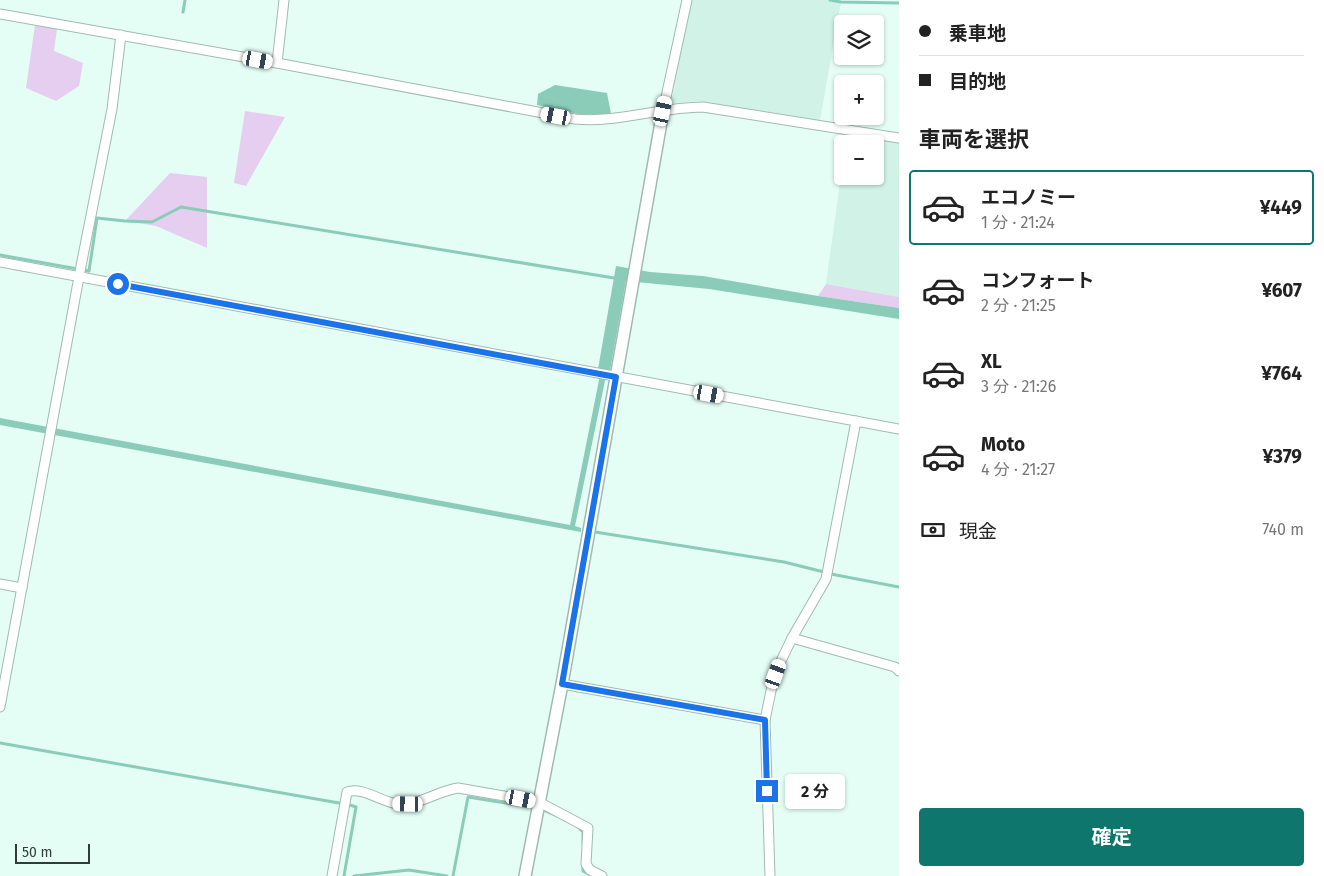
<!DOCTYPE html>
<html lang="ja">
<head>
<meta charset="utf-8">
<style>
  :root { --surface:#fff; --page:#f2f2f2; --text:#222; --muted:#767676; --line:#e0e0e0; --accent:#0f766e }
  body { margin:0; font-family:"Fira Sans","Noto Sans JP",sans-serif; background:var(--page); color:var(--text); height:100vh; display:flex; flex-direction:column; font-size:19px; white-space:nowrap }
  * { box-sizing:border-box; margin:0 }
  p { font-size:16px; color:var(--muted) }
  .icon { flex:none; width:28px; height:28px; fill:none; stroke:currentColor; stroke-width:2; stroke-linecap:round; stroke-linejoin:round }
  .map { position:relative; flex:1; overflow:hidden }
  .side { display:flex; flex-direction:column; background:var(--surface); width:425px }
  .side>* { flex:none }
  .hud { display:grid; align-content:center; height:110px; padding:0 20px; background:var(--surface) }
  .buttons { position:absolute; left:834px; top:15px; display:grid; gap:10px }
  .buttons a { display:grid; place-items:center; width:50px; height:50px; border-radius:5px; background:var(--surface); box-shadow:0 1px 4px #0004; font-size:25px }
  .scale { position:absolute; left:15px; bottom:12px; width:75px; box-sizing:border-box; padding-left:5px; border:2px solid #313c38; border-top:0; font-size:14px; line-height:18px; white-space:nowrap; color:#313c38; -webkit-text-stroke:4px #e4fef6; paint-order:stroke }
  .end { position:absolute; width:22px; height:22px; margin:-11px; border:6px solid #1a73e8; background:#fff; box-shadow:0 0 0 2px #fff }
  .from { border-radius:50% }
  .bubble { position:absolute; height:35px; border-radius:5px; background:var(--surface); box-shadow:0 1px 4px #0004; font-size:16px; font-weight:700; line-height:35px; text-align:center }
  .car { position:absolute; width:15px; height:30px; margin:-15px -8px; border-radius:6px; box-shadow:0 0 4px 1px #0007; background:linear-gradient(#fff 24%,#345 0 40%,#fff 0 76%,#345 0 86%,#fff 0) }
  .hud b { display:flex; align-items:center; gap:18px; height:48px; font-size:19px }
  .hud b+b { border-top:1px solid var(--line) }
  .hud i { width:12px; height:12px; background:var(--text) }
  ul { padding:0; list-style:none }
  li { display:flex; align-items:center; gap:15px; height:75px; margin:0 10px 8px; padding:0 10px; border:2px solid transparent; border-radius:5px }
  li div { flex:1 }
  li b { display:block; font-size:19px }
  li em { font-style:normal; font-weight:700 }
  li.selected { border-color:var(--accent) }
  li>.icon { width:45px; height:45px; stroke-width:1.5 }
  h2 { padding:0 20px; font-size:22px; line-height:60px }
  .pay { display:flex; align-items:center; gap:12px; height:55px; padding:0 20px; font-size:19px }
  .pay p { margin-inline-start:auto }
  .button { display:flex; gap:10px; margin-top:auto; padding:10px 20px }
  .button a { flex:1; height:58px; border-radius:5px; background:var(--accent); color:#fff; font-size:20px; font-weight:700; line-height:58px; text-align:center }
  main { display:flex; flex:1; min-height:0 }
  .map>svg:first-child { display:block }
  .built { fill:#d0f2e7 }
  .green { fill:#e5ceef }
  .water { fill:#8accb8 }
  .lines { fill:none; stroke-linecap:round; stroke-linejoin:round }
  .stream { stroke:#8accb8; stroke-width:3 }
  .minor-casing { stroke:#a1bab1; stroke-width:11 }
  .tertiary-casing { stroke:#a1bab1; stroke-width:14 }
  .minor { stroke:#fff; stroke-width:9 }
  .tertiary { stroke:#fff; stroke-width:11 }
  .route { stroke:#1a73e8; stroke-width:6 }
</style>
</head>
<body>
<main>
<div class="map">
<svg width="899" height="876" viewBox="0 0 899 876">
  <rect width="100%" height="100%" fill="#e4fef6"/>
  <!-- built -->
  <g class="built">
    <path d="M691,0H830L841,2L820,120L699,101L671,103Z"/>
    <path d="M847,134L899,142V297L826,284L842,168V176H875V144H846Z"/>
  </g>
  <!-- green -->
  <g class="green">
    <path d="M35,25L57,29L54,51L83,63L79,86L56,101L26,88Z"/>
    <path d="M245,111L285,117L246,186L234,183Z"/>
    <path d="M170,173L207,177V248L156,226L125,221Z"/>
    <path d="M826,284L899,297V308L818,296Z"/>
  </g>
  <!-- water -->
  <g class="water">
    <path d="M555,85L607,93L611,114H578L537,105L538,94Z"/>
    <path d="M616,266L650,272L703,276L818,296L899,308V319L709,289L626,281L610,371H607L575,526L581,528V532L0,425V418L570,525L601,370L598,369Z"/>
  </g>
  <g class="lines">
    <!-- stream -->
    <g class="stream">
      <path d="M830,0L841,2L899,3"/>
      <path d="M183,12L185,0"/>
      <path d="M0,255L89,271L97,218L125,221L152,222L181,207L614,278"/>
      <path d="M595,532L784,562L836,575L899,587"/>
      <path d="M0,743L339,803"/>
      <path d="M541,809L557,816"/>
      <path d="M578,827L583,832V843"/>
      <path d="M583,865V871L592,876"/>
      <path d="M344,876L356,807L350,805"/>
      <path d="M354,876L409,870L447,876"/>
      <path d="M453,876L468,797L530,807"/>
    </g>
    <defs>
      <g id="minor">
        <path d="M0,14L277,63L575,119C618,123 660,107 703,107L899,138"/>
        <path d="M277,63L284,0"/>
        <path d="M663,111L687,0"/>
        <path d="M0,262L899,429"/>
        <path d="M0,584L22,588"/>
        <path d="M792,638L895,667L899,671"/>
        <path d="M562,684L765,720"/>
        <path d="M0,707L81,266L112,109L121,35"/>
        <path d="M332,876L347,792C361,786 382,802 397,804C419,806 437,791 458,788L539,802L588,828L586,864L590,870L602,876"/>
        <path d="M770,876L765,720L772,686L781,661L792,638L826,579L856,421"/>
      </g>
      <path id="tertiary" d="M525,876L562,684L663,111"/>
    </defs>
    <!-- minor casing -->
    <use href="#minor" class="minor-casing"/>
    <!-- tertiary casing -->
    <use href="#tertiary" class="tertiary-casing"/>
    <!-- minor -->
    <use href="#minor" class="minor"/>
    <!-- tertiary -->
    <use href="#tertiary" class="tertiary"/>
  </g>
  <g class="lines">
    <!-- route -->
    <path class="route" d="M118,284L616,377L562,684L765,720L767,791"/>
  </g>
</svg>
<div class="buttons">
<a><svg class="icon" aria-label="layers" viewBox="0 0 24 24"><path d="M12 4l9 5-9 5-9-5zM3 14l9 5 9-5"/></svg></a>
<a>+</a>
<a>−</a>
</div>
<div class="scale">50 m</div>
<i class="end from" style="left:118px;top:284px"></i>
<i class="end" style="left:767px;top:791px"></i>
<div class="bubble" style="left:785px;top:774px;width:60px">2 分</div>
<i class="car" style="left:258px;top:60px;rotate:100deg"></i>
<i class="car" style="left:663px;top:111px;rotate:12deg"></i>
<i class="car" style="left:556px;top:116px;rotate:281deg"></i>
<i class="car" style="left:709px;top:394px;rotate:100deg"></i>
<i class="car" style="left:776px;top:674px;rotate:20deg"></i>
<i class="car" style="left:521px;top:799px;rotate:101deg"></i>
<i class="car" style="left:408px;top:804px;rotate:271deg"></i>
</div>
<section class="side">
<div class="hud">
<b><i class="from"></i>乗車地</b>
<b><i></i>目的地</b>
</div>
<h2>車両を選択</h2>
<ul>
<li class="selected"><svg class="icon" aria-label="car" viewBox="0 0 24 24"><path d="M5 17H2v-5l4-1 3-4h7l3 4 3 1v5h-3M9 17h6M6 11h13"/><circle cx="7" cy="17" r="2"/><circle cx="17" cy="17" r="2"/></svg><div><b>エコノミー</b><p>1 分 · 21:24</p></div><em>¥449</em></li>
<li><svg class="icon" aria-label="car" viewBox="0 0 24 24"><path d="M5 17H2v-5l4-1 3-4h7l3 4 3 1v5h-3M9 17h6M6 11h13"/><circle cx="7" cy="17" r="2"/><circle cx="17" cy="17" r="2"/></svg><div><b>コンフォート</b><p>2 分 · 21:25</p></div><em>¥607</em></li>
<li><svg class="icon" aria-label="car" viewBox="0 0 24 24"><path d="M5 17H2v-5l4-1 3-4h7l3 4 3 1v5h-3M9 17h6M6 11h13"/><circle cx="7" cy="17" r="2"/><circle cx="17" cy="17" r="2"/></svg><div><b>XL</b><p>3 分 · 21:26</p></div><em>¥764</em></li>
<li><svg class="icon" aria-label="car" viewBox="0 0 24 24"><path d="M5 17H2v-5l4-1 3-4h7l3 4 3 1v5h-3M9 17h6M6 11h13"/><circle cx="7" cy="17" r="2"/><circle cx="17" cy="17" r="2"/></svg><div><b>Moto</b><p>4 分 · 21:27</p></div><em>¥379</em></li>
</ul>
<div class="pay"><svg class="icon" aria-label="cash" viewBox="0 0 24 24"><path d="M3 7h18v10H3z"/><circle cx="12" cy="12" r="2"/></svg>現金<p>740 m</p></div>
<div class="button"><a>確定</a></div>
</section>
</main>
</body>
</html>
